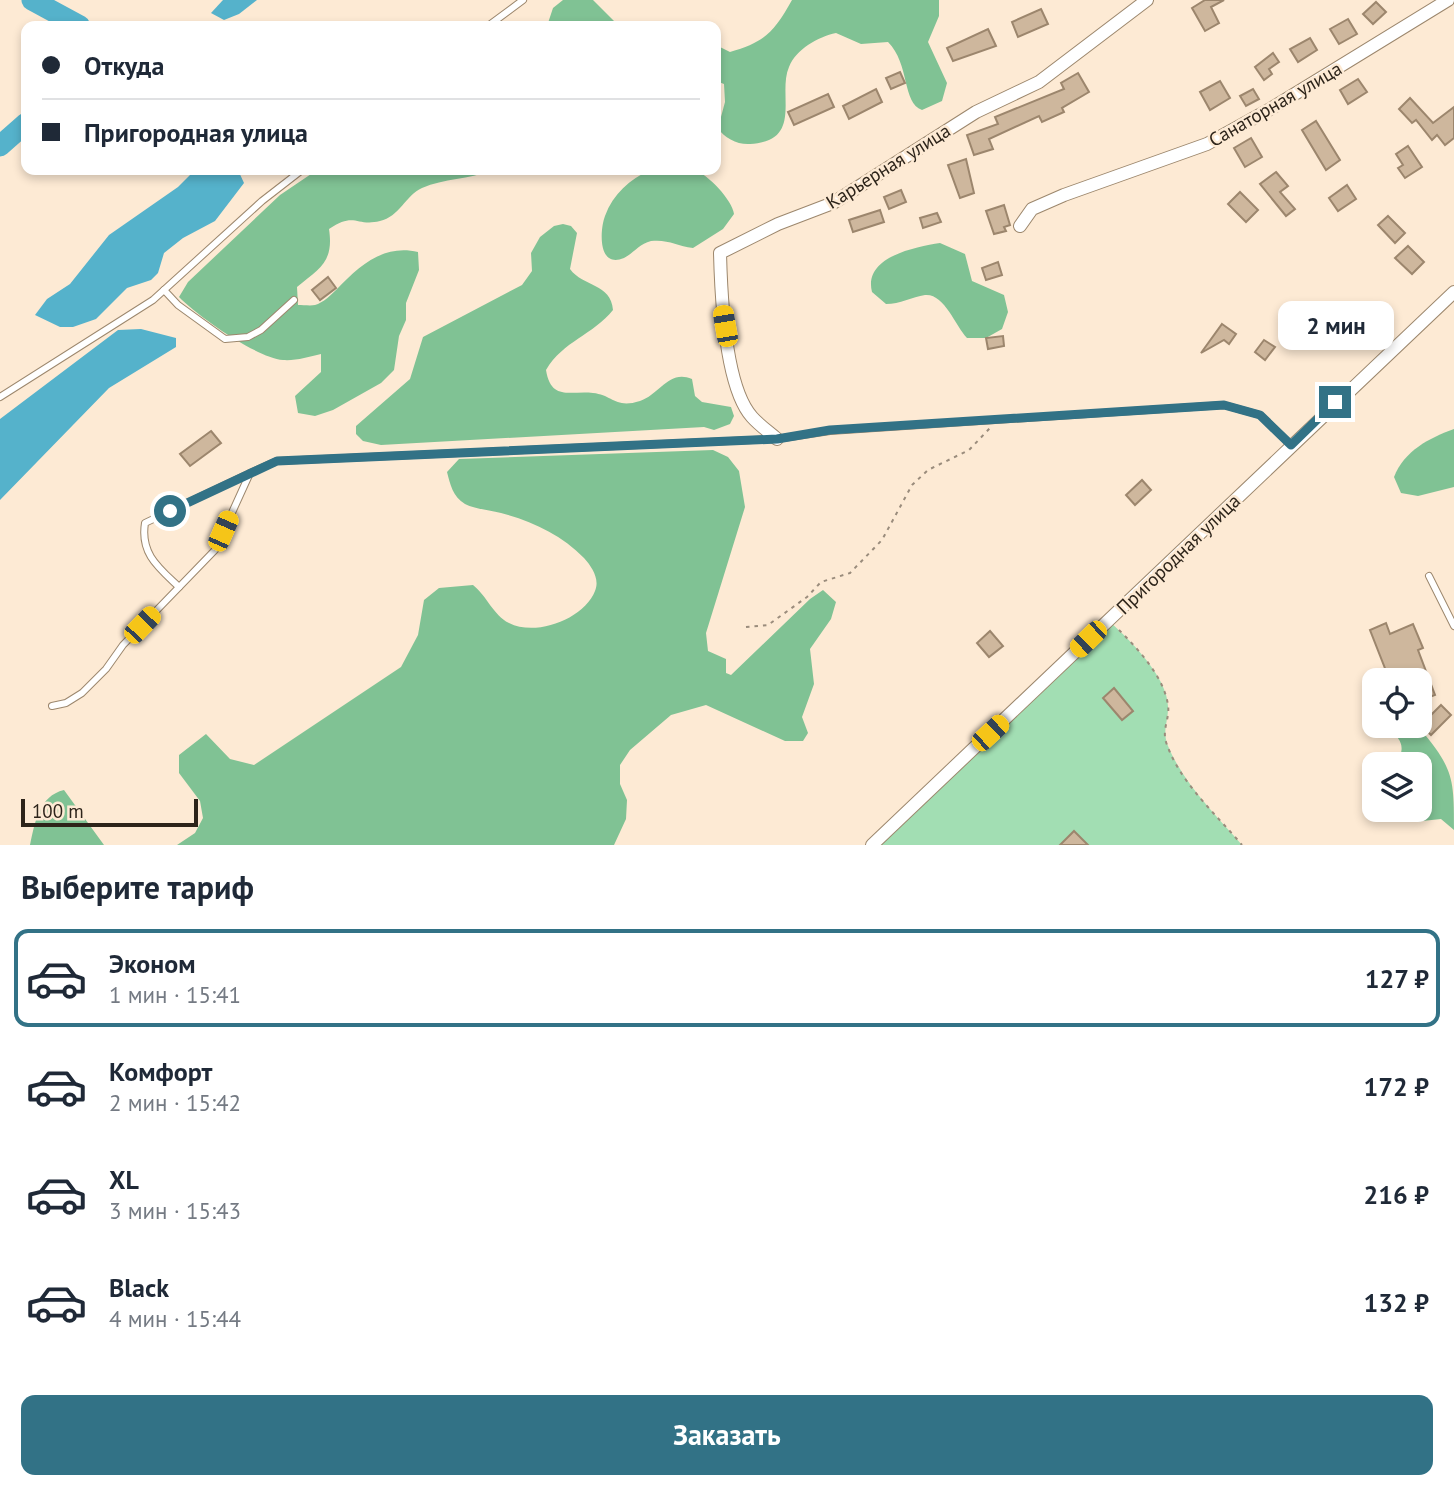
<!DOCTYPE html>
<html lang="ru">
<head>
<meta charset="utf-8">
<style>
  :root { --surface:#fff; --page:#f2f2f3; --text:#1f2937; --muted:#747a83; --line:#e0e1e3; --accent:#327286 }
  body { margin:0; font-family:"PT Sans",sans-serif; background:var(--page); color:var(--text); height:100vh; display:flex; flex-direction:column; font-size:26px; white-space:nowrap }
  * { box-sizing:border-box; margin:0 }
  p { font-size:23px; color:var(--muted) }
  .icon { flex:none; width:38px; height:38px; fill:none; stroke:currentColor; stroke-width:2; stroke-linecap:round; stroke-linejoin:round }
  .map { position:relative; height:845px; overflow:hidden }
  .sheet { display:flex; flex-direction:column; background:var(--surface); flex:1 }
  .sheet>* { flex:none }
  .top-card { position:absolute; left:21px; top:21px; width:700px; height:154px; border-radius:14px; box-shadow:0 4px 10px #0003; display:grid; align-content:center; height:154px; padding:0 21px; background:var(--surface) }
  .tools { position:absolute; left:1362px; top:668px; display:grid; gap:14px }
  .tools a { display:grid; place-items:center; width:70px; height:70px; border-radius:14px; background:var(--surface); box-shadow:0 4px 10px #0003; font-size:35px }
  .scale { position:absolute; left:21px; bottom:18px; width:177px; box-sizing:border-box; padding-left:7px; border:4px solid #2d241a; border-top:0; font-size:19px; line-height:24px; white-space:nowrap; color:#2d241a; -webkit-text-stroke:5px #fdead4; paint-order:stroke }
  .end { position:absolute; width:32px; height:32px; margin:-16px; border:9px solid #327286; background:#fff; box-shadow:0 0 0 4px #fff }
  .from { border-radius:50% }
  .bubble { position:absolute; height:49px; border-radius:14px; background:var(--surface); box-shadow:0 4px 10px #0003; font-size:23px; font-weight:700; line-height:49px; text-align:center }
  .car { position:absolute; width:21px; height:42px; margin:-21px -10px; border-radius:9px; box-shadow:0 0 5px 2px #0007; background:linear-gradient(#f5c518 24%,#345 0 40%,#f5c518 0 76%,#345 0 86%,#f5c518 0) }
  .top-card b { display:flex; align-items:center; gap:24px; height:66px; font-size:26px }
  .top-card b+b { border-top:2px solid var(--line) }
  .top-card i { width:18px; height:18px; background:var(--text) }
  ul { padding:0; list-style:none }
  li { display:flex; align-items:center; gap:21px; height:98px; margin:0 14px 10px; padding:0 7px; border:4px solid transparent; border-radius:14px }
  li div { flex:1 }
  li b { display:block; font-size:26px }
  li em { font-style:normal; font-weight:700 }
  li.on { border-color:var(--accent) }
  li>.icon { width:63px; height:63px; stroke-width:1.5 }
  h2 { padding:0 21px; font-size:32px; line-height:84px }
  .cta { display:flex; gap:14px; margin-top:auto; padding:14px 21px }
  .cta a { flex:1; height:80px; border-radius:14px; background:var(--accent); color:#fff; font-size:28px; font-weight:700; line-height:80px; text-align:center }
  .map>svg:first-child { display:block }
  .green { fill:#a2deb3 }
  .forest { fill:#80c294 }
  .water { fill:#55b2cb }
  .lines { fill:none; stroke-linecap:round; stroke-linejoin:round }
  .river { stroke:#55b2cb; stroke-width:21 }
  .building { fill:#ceb79d; stroke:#9c866d; stroke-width:2 }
  .service-casing { stroke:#9c876d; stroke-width:8 }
  .minor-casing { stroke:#9c876d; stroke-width:14 }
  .path { stroke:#9a8c7c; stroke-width:2; stroke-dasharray:3.5 5; stroke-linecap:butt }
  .service { stroke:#fff; stroke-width:6 }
  .minor { stroke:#fff; stroke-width:12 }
  .route { stroke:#327286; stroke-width:9 }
  .labels { text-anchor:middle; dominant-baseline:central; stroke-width:5; stroke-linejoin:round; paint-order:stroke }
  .street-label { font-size:19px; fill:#2d241a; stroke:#fdead4 }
</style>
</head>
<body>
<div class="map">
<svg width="1454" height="845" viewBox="0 0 1454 845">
  <rect width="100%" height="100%" fill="#fdead4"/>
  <!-- green -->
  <path class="green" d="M1108,620C1129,639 1169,678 1168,708C1168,722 1162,732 1168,746C1184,784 1215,814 1242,845H872Z"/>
  <!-- forest -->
  <g class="forest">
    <path d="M563,0H593L619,26H547L553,8Z"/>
    <path d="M792,0H939V16L928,42L947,83L942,101L922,110C902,103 910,64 888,42L861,44L836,33C818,37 796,49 789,67C777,94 804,141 750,144C738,145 724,138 718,128L725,102L724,84L716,81V45L730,52C765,42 774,32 792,0Z"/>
    <path d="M317,170H491C469,180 444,178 422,188C406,195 399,217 380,221C356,227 355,211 329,229C334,262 320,268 297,287L298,305C303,305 311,306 315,305C323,303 332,294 337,289C360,265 384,244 418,252L419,270L406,303V320L399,336L394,370L381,383L333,410L315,416L298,413L295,396L321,372V354C309,357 295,361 283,360C255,357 199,317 179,297L188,282L280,195Z"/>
    <path d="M650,170C662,170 682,166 694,170C708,174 732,200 734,214L723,229L693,248C677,246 668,239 651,241C639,244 634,253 624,258C597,269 600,229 605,216C613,194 630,179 650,170Z"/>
    <path d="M563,224L571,226L577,233L570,269C583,287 611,283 613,310C593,335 563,341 546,370C551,402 572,390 593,393C613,395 615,409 640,401C660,394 669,369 692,379L695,396L702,402L731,407L734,416L730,424L714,430L704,427L381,445L363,441L356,434V426L410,379L423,337L522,285L532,271L531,253L540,237L554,226Z"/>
    <path d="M940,243L965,254L972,281L1004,295L1008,312L1002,329L986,338H967C955,325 944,293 925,295C912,297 900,304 886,304L872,292C863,257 915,247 940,243Z"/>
    <path d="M1454,429V487L1418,496L1401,493L1394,477C1404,451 1429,438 1454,429Z"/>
    <path d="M713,450L728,457L739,471L745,507L706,633L708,651L726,659V673L731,675L810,599L823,590L836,602L831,619L810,649L814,684L802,717L808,733L803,741H785L706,705L671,715L630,750L620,765V784L627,800L626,819L614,845H177L195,833L203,818L200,801L179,773V755L206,734L230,759L254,765L401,667L418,635L424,600L439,588L473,585C487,596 493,615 509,623C536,637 584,619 595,591C600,579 592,567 584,558C562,535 532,521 501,513C490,510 474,509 465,504C453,497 450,484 447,472L459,459Z"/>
    <path d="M1389,726H1416L1421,730C1454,769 1454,780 1454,830L1441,819L1413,822L1394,810H1419V765H1397C1406,743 1401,743 1389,726Z"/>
    <path d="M64,790L104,845H30C35,822 39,796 64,790Z"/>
  </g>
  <!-- water -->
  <g class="water">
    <path d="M223,0H257L239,14L224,20L211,13Z"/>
    <path d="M195,170H238L244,183L215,221L183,238L164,253L158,273L151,280L127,288L96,319L73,327H60L35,315L47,299L70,284L109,235L178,187Z"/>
    <path d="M141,329L176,338V347L109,388L0,500V419L118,330Z"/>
  </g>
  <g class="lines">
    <!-- river -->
    <g class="river">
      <path d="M32,0L80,26"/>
      <path d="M0,146L26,123"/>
    </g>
  </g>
  <!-- building -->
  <g class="building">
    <path d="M1205,0H1224L1211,7L1219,23L1205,31L1192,8Z"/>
    <path d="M1376,2L1386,12L1373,24L1363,14Z"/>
    <path d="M1041,9L1048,24L1018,37L1012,22Z"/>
    <path d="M1348,19L1357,34L1339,44L1330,29Z"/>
    <path d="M988,29L996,46L953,61L947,48Z"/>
    <path d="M1310,38L1317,50L1298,62L1290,49Z"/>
    <path d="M1273,53L1279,62L1269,69L1272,74L1264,80L1255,67Z"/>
    <path d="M900,72L905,83L891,89L886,78Z"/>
    <path d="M1078,73L1089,92L1062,108L1064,112L1042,122L1039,116L989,139L993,149L974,155L967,135L998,124L995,117L1064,89L1061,83Z"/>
    <path d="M1358,79L1367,92L1348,104L1340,90Z"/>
    <path d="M1220,81L1230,98L1210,110L1200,92Z"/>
    <path d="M876,89L882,102L849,119L843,106Z"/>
    <path d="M1253,89L1259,99L1246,106L1240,96Z"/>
    <path d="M828,94L834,107L794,125L788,112Z"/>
    <path d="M1410,98L1433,123L1454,107V138L1445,145L1437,135L1432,140L1416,120L1412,123L1399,109Z"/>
    <path d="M1316,121L1340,160L1326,170L1302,130Z"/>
    <path d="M1251,138L1262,157L1245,167L1234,148Z"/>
    <path d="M1408,146L1422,167L1405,178L1398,168L1403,165L1396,154Z"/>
    <path d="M966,159L974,193L960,198L948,165Z"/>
    <path d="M1276,172L1288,186L1280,192L1295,209L1286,216L1260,184Z"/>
    <path d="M1347,185L1356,199L1338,211L1329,198Z"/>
    <path d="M901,190L906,202L889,209L884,197Z"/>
    <path d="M1240,192L1258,210L1246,222L1228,204Z"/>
    <path d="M1004,205L1010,225L1004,227L1006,231L994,234L986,211Z"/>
    <path d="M880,210L884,222L853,232L849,220Z"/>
    <path d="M937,213L941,222L923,228L920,218Z"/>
    <path d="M1388,216L1405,233L1395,243L1378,225Z"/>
    <path d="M1408,246L1424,262L1412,274L1395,258Z"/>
    <path d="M998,262L1002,275L986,280L982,268Z"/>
    <path d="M328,277L336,288L320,300L312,290Z"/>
    <path d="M1297,306L1309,315L1298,328L1286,318Z"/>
    <path d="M1343,306L1356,321L1342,334L1329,319Z"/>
    <path d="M1222,324L1236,334L1229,344L1224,340L1201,353Z"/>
    <path d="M1003,336L1004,346L988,349L986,338Z"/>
    <path d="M1264,340L1275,347L1265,360L1255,352Z"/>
    <path d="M211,431L221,443L190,466L180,454Z"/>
    <path d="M1142,480L1151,490L1135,505L1126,495Z"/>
    <path d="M1386,623L1390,634L1413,624L1423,648L1418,650L1435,695L1419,701V681H1390L1370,630Z"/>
    <path d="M990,631L1003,646L989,657L977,643Z"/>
    <path d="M1114,688L1133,711L1122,720L1103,698Z"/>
    <path d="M1441,705L1451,715L1431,735L1421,725Z"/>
    <path d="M1074,831L1088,845H1060Z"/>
  </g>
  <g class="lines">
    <defs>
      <g id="service">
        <path d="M488,26L523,0"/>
        <path d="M164,290L178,305L225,339L248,337L261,330L294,300"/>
        <path d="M0,397L153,300L262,201L302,170"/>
        <path d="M1429,576L1454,626"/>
        <path d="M179,587C159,568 140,554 145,523L250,473"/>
        <path d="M52,706L66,703L82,693L106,669L123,645L215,550L250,473L277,461L777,439L830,431L1224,405L1260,415L1291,445"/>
      </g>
      <g id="minor">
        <path d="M1020,226L1032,209L1064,195L1207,144L1272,108L1448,0"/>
        <path d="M777,439C769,432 759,425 752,417C725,387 721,293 720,253L778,224L833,203L976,112L1039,82L1147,0"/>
        <path d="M872,845L1454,292"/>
      </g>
    </defs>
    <!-- service casing -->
    <use href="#service" class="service-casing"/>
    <!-- minor casing -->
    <use href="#minor" class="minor-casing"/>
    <!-- path -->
    <g class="path">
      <path d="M746,627L768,625L807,597L821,582L850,573L882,540L912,485L928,470L969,450L990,428"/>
      <path d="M1119,630C1138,649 1164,677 1168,705C1170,718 1162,729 1166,742C1179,782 1216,814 1242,845"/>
    </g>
    <!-- service -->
    <use href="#service" class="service"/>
    <!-- minor -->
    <use href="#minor" class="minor"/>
  </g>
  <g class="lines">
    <!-- route -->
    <path class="route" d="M170,511L277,461L777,439L830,430L1224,405L1260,415L1291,445L1335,402"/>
  </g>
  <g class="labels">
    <!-- street labels -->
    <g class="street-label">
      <text transform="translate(1275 104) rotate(-30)">Санаторная улица</text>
      <text transform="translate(888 166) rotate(-32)">Карьерная улица</text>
      <text transform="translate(1178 554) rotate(-44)">Пригородная улица</text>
    </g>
  </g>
</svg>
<div class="tools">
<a><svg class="icon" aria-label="locate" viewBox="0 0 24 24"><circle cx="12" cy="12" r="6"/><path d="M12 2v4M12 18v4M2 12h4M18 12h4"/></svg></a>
<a><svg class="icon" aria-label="layers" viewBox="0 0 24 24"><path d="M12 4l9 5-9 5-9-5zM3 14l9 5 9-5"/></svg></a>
</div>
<div class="scale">100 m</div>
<i class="end from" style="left:170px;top:511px"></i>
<i class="end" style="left:1335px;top:402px"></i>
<div class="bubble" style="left:1278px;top:301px;width:116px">2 мин</div>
<i class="car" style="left:725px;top:326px;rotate:350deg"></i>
<i class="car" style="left:223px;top:531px;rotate:24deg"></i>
<i class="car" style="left:142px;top:625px;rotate:44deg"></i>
<i class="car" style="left:1088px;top:639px;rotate:226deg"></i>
<i class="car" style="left:990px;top:733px;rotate:47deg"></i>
<div class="top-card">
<b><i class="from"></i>Откуда</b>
<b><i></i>Пригородная улица</b>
</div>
</div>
<section class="sheet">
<h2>Выберите тариф</h2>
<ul>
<li class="on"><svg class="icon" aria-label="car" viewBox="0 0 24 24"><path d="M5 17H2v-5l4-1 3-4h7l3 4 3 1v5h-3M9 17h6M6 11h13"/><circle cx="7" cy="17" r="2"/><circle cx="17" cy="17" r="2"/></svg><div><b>Эконом</b><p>1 мин · 15:41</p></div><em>127 ₽</em></li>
<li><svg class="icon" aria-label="car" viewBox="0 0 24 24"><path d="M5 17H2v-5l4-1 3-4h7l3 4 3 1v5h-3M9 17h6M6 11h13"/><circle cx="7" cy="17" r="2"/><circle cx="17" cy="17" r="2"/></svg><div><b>Комфорт</b><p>2 мин · 15:42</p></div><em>172 ₽</em></li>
<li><svg class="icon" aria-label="car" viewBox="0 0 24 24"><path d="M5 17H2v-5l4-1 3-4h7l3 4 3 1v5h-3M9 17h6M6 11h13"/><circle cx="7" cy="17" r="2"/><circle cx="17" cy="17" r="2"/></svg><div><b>XL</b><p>3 мин · 15:43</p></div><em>216 ₽</em></li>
<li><svg class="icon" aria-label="car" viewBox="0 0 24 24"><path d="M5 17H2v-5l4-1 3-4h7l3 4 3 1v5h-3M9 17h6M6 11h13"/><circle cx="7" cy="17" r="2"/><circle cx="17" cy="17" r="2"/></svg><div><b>Black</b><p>4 мин · 15:44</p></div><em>132 ₽</em></li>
</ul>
<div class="cta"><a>Заказать</a></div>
</section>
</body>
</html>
